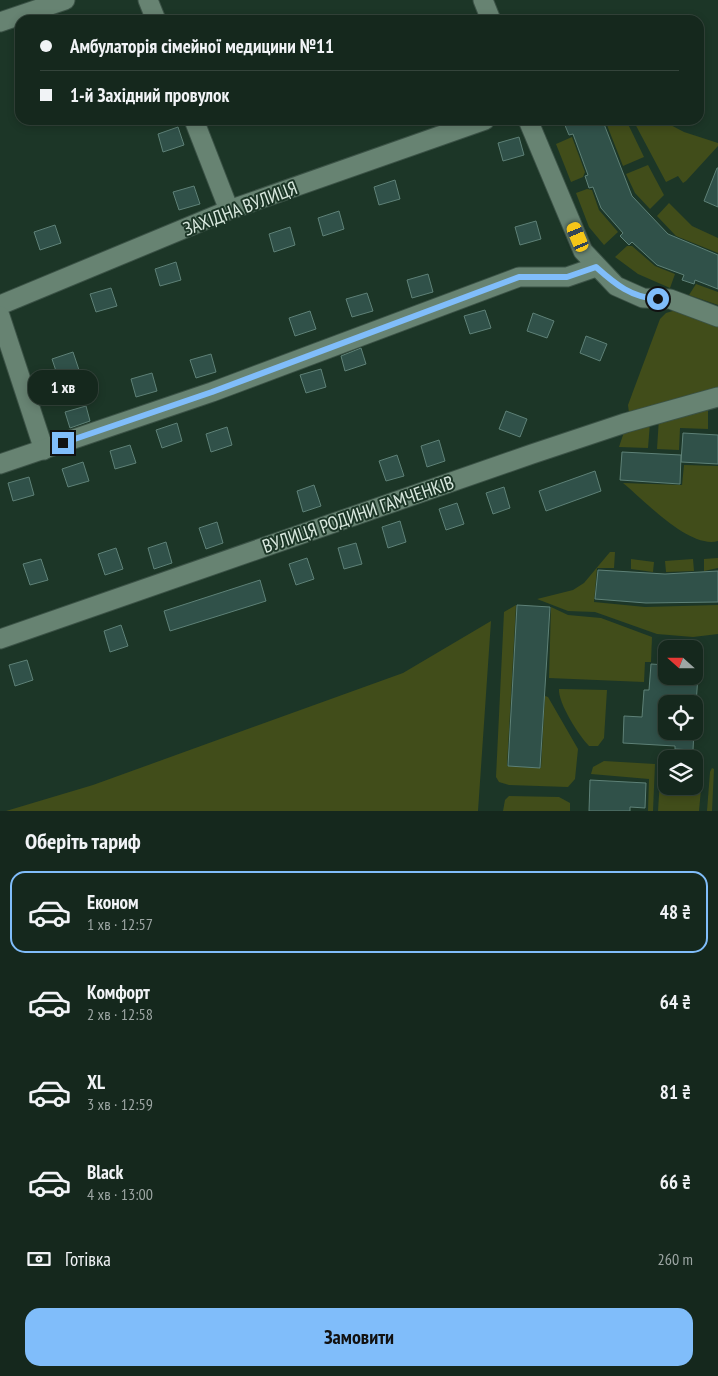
<!DOCTYPE html>
<html lang="uk">
<head>
<meta charset="utf-8">
<style>
  :root { --surface:#15281d; --page:#22342a; --text:#f1f3f6; --muted:#9da6a4; --line:#34443b; --accent:#80bdfa }
  body { margin:0; font-family:"PT Sans Narrow",sans-serif; background:var(--page); color:var(--text); height:100vh; display:flex; flex-direction:column; font-size:19px; white-space:nowrap }
  * { box-sizing:border-box; margin:0 }
  p { font-size:16px; color:var(--muted) }
  .icon { flex:none; width:28px; height:28px; fill:none; stroke:currentColor; stroke-width:2; stroke-linecap:round; stroke-linejoin:round }
  .map { position:relative; height:811px; overflow:hidden }
  .drawer { display:flex; flex-direction:column; background:var(--surface); flex:1 }
  .drawer>* { flex:none }
  .hud { position:absolute; left:15px; top:15px; width:689px; height:110px; border-radius:15px; box-shadow:0 2px 8px #0003,0 0 0 1px var(--line); display:grid; align-content:center; height:110px; padding:0 25px; background:var(--surface) }
  .needle { width:32px; rotate:291deg }
  .controls { position:absolute; left:658px; top:640px; display:grid; gap:10px }
  .controls a { display:grid; place-items:center; width:45px; height:45px; border-radius:10px; background:var(--surface); box-shadow:0 2px 8px #0003,0 0 0 1px var(--line); font-size:25px }
  .end { position:absolute; width:22px; height:22px; margin:-11px; border:6px solid #80bdfa; background:#111; box-shadow:0 0 0 2px #111 }
  .from { border-radius:50% }
  .bubble { position:absolute; height:35px; border-radius:15px; background:var(--surface); box-shadow:0 2px 8px #0003,0 0 0 1px var(--line); font-size:16px; font-weight:800; line-height:35px; text-align:center }
  .car { position:absolute; width:15px; height:30px; margin:-15px -8px; border-radius:6px; box-shadow:0 0 4px 1px #0007; background:linear-gradient(#f5c518 24%,#345 0 40%,#f5c518 0 76%,#345 0 86%,#f5c518 0) }
  .hud b { display:flex; align-items:center; gap:18px; height:48px; font-size:19px }
  .hud b+b { border-top:1px solid var(--line) }
  .hud i { width:12px; height:12px; background:var(--text) }
  ul { padding:0; list-style:none }
  li { display:flex; align-items:center; gap:15px; height:82px; margin:0 10px 8px; padding:0 15px; border:2px solid transparent; border-radius:15px }
  li div { flex:1 }
  li b { display:block; font-size:19px }
  li em { font-style:normal; font-weight:800 }
  li.on { border-color:var(--accent) }
  li>.icon { width:45px; height:45px; stroke-width:1.5 }
  h2 { padding:0 25px; font-size:22px; line-height:60px }
  .pay { display:flex; align-items:center; gap:12px; height:55px; padding:0 25px; font-size:19px }
  .pay p { margin-inline-start:auto }
  .action { display:flex; gap:10px; margin-top:auto; padding:10px 25px }
  .action a { flex:1; height:58px; border-radius:15px; background:var(--accent); color:#111; font-size:20px; font-weight:800; line-height:58px; text-align:center }
  .map>svg:first-child { display:block }
  .green { fill:#414d1a }
  .building { fill:#305149; stroke:#5e8177 }
  .lines { fill:none; stroke-linecap:round; stroke-linejoin:round }
  .minor-casing { stroke:#3b5246; stroke-width:21 }
  .minor { stroke:#678372; stroke-width:19 }
  .route { stroke:#80bdfa; stroke-width:6 }
  .labels { text-anchor:middle; dominant-baseline:central; stroke-width:4; stroke-linejoin:round; paint-order:stroke }
  .street-label { font-size:19px; fill:#d9e9df; stroke:#1c3627 }
</style>
</head>
<body>
<div class="map">
<svg width="718" height="811" viewBox="0 0 718 811">
  <rect width="100%" height="100%" fill="#1c3627"/>
  <!-- green -->
  <g class="green">
    <path d="M605,120H626L644,157L623,166Z"/>
    <path d="M633,120H661L684,132L718,143V146L686,181L683,183L678,176L666,182Z"/>
    <path d="M572,137L585,172L583,177L571,182L556,144Z"/>
    <path d="M648,165L664,195L650,209L635,193L626,174Z"/>
    <path d="M587,189L592,190L599,210L618,232L604,245L589,227L576,193Z"/>
    <path d="M669,203L692,226L718,238V253L676,236L657,216Z"/>
    <path d="M627,246H632L655,266L675,274L670,288L638,274L615,257Z"/>
    <path d="M696,284L718,292V305L689,295Z"/>
    <path d="M676,310L718,325V391L629,413L628,405L660,319L666,313Z"/>
    <path d="M708,407V429L680,428L679,450L657,449L659,418Z"/>
    <path d="M650,423L648,448L619,447L624,432Z"/>
    <path d="M684,465L718,466V541C689,549 644,500 623,483L682,485Z"/>
    <path d="M610,552H615L614,568H597L594,602L645,607L718,605V634L693,637L657,634L595,612L568,611L537,599L573,590L584,583Z"/>
    <path d="M718,558V568L704,571V559Z"/>
    <path d="M631,559L654,562L653,572L631,569Z"/>
    <path d="M693,559L694,571L666,572L665,561Z"/>
    <path d="M516,605L507,766L541,768L545,696L548,697L578,749L575,779L568,787L509,785L499,782L496,777L504,612Z"/>
    <path d="M551,607L568,615L601,618L652,637L651,662H645L644,682L549,678Z"/>
    <path d="M491,621L478,811H6L93,785L403,673Z"/>
    <path d="M559,689L607,690L604,738L598,746H589C579,736 558,703 559,689Z"/>
    <path d="M604,761L655,764L653,811H634H648L649,779L591,774L593,767Z"/>
    <path d="M661,764H666V786H694V765L703,767L699,811H658Z"/>
    <path d="M712,768L714,769L712,811H707L710,772Z"/>
    <path d="M509,796L559,797L570,803V811H503L505,800Z"/>
  </g>
  <!-- building -->
  <g class="building">
    <path d="M568,120H606V123L604,124L632,196L668,234L718,255V289L695,280L694,284L682,280L684,275L657,265L632,242L629,245L620,236L623,233L601,208L593,187L589,188L585,176L588,175L573,134L569,135L564,123Z"/>
    <path d="M178,127L184,145L163,152L158,134Z"/>
    <path d="M519,137L524,155L503,161L498,143Z"/>
    <path d="M717,168H718V207L704,201Z"/>
    <path d="M395,180L400,199L379,205L374,187Z"/>
    <path d="M194,186L200,204L179,210L173,192Z"/>
    <path d="M339,211L344,229L323,236L318,218Z"/>
    <path d="M536,221L541,239L520,245L515,227Z"/>
    <path d="M55,225L61,243L40,250L34,232Z"/>
    <path d="M290,227L295,245L274,252L269,234Z"/>
    <path d="M176,262L181,280L160,286L155,269Z"/>
    <path d="M428,274L433,292L412,298L407,280Z"/>
    <path d="M111,288L117,306L96,312L90,294Z"/>
    <path d="M367,293L373,311L352,317L346,299Z"/>
    <path d="M485,310L491,328L470,334L464,316Z"/>
    <path d="M310,311L316,329L295,336L289,318Z"/>
    <path d="M533,313L554,321L547,338L527,331Z"/>
    <path d="M586,336L607,344L600,361L580,353Z"/>
    <path d="M361,348L366,364L345,371L341,356Z"/>
    <path d="M73,352L79,370L58,377L52,359Z"/>
    <path d="M211,354L216,372L196,378L190,360Z"/>
    <path d="M321,369L326,387L306,393L300,375Z"/>
    <path d="M152,373L157,391L136,397L131,379Z"/>
    <path d="M86,406L90,421L70,428L65,412Z"/>
    <path d="M506,411L527,419L520,437L499,429Z"/>
    <path d="M177,423L182,441L162,448L156,430Z"/>
    <path d="M227,427L232,445L211,452L206,434Z"/>
    <path d="M683,433L718,435V464L681,462Z"/>
    <path d="M439,440L445,461L427,467L421,446Z"/>
    <path d="M130,445L136,463L115,469L110,451Z"/>
    <path d="M622,452L681,455L680,484L620,480Z"/>
    <path d="M397,455L404,476L386,481L379,461Z"/>
    <path d="M83,462L89,481L68,487L62,469Z"/>
    <path d="M595,471L601,491L546,511L539,491Z"/>
    <path d="M29,477L34,495L13,501L8,483Z"/>
    <path d="M314,485L321,506L303,512L297,491Z"/>
    <path d="M504,487L510,508L493,514L486,493Z"/>
    <path d="M457,503L464,524L446,530L439,509Z"/>
    <path d="M400,521L406,542L388,548L382,527Z"/>
    <path d="M217,522L223,543L206,549L199,528Z"/>
    <path d="M166,542L172,563L154,569L148,548Z"/>
    <path d="M356,543L362,564L344,569L338,548Z"/>
    <path d="M116,548L123,569L105,575L98,554Z"/>
    <path d="M307,558L314,579L296,585L289,564Z"/>
    <path d="M41,559L48,580L30,585L23,564Z"/>
    <path d="M598,570L665,574L718,571V602L646,603L595,599Z"/>
    <path d="M260,580L266,601L170,631L164,611Z"/>
    <path d="M517,605L550,607L540,768L508,766Z"/>
    <path d="M121,625L128,646L110,652L104,631Z"/>
    <path d="M27,660L33,680L15,686L9,665Z"/>
    <path d="M651,664L666,665V676H698L696,704H666V731H694L693,750L675,749V746L623,743L624,716L642,717L644,690H649Z"/>
    <path d="M590,780L646,783L645,808L630,807V811H589Z"/>
  </g>
  <g class="lines">
    <defs>
      <g id="minor">
        <path d="M148,0L156,20"/>
        <path d="M483,0L491,20"/>
        <path d="M0,22L65,0"/>
        <path d="M194,120L229,210"/>
        <path d="M528,120L583,251L616,286L643,298L670,299L718,317"/>
        <path d="M0,305L229,210L485,120"/>
        <path d="M0,316L44,450"/>
        <path d="M0,464L212,392L519,277H567L596,267"/>
        <path d="M0,639L532,454L625,423L718,397"/>
      </g>
    </defs>
    <!-- minor casing -->
    <use href="#minor" class="minor-casing"/>
    <!-- minor -->
    <use href="#minor" class="minor"/>
  </g>
  <g class="lines">
    <!-- route -->
    <path class="route" d="M63,443L212,392L519,277H567L596,267C615,284 632,298 658,299"/>
  </g>
  <g class="labels">
    <!-- street labels -->
    <g class="street-label">
      <text transform="translate(240 208) rotate(-21)">ЗАХІДНА ВУЛИЦЯ</text>
      <text transform="translate(358 514) rotate(-19)">ВУЛИЦЯ РОДИНИ ГАМЧЕНКІВ</text>
    </g>
  </g>
</svg>
<div class="controls">
<a><svg class="needle" viewBox="-14 -14 28 28"><path d="M0-13l5 13h-10z" fill="#e53935"/><path d="M0 13l5-13h-10z" fill="#9da6a4"/></svg></a>
<a><svg class="icon" aria-label="locate" viewBox="0 0 24 24"><circle cx="12" cy="12" r="6"/><path d="M12 2v4M12 18v4M2 12h4M18 12h4"/></svg></a>
<a><svg class="icon" aria-label="layers" viewBox="0 0 24 24"><path d="M12 4l9 5-9 5-9-5zM3 14l9 5 9-5"/></svg></a>
</div>
<i class="end from" style="left:658px;top:299px"></i>
<i class="end" style="left:63px;top:443px"></i>
<div class="bubble" style="left:28px;top:370px;width:70px">1 хв</div>
<i class="car" style="left:578px;top:237px;rotate:337deg"></i>
<div class="hud">
<b><i class="from"></i>Амбулаторія сімейної медицини №11</b>
<b><i></i>1-й Західний провулок</b>
</div>
</div>
<section class="drawer">
<h2>Оберіть тариф</h2>
<ul>
<li class="on"><svg class="icon" aria-label="car" viewBox="0 0 24 24"><path d="M5 17H2v-5l4-1 3-4h7l3 4 3 1v5h-3M9 17h6M6 11h13"/><circle cx="7" cy="17" r="2"/><circle cx="17" cy="17" r="2"/></svg><div><b>Економ</b><p>1 хв · 12:57</p></div><em>48 ₴</em></li>
<li><svg class="icon" aria-label="car" viewBox="0 0 24 24"><path d="M5 17H2v-5l4-1 3-4h7l3 4 3 1v5h-3M9 17h6M6 11h13"/><circle cx="7" cy="17" r="2"/><circle cx="17" cy="17" r="2"/></svg><div><b>Комфорт</b><p>2 хв · 12:58</p></div><em>64 ₴</em></li>
<li><svg class="icon" aria-label="car" viewBox="0 0 24 24"><path d="M5 17H2v-5l4-1 3-4h7l3 4 3 1v5h-3M9 17h6M6 11h13"/><circle cx="7" cy="17" r="2"/><circle cx="17" cy="17" r="2"/></svg><div><b>XL</b><p>3 хв · 12:59</p></div><em>81 ₴</em></li>
<li><svg class="icon" aria-label="car" viewBox="0 0 24 24"><path d="M5 17H2v-5l4-1 3-4h7l3 4 3 1v5h-3M9 17h6M6 11h13"/><circle cx="7" cy="17" r="2"/><circle cx="17" cy="17" r="2"/></svg><div><b>Black</b><p>4 хв · 13:00</p></div><em>66 ₴</em></li>
</ul>
<div class="pay"><svg class="icon" aria-label="cash" viewBox="0 0 24 24"><path d="M3 7h18v10H3z"/><circle cx="12" cy="12" r="2"/></svg>Готівка<p>260 m</p></div>
<div class="action"><a>Замовити</a></div>
</section>
</body>
</html>
